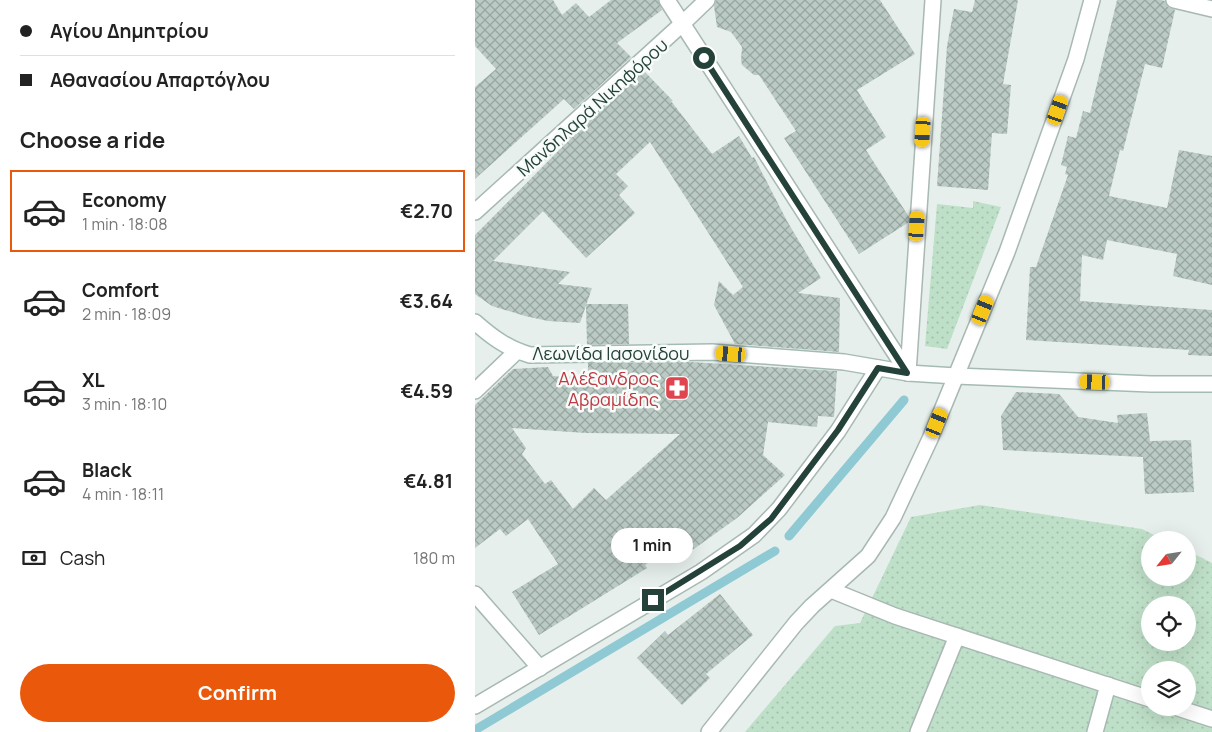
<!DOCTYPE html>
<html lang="en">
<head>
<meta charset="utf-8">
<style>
  :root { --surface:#fff; --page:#f2f2f2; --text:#222; --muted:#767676; --line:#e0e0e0; --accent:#ea580c }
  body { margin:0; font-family:Manrope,sans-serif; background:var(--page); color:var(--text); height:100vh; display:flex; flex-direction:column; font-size:19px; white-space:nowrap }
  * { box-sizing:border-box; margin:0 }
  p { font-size:16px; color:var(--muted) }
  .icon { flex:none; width:28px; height:28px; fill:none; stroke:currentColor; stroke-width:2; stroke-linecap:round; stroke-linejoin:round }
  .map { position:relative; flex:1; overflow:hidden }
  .sheet { display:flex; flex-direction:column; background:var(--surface); width:475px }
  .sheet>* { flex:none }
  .top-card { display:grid; align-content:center; height:110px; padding:0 20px; background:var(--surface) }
  .needle { width:32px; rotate:240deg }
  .tools { position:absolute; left:666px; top:531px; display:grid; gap:10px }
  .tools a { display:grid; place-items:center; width:55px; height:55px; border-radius:50%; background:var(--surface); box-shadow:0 5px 20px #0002; font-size:25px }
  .end { position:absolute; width:22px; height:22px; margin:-11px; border:6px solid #24423a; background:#fff; box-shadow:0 0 0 2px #fff }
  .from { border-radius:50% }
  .bubble { position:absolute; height:35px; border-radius:18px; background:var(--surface); box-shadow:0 5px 20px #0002; font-size:16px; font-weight:700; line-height:35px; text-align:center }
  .car { position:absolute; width:15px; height:30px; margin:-15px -8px; border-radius:6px; box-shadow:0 0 4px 1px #0007; background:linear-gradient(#f5c518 24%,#345 0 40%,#f5c518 0 76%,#345 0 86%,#f5c518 0) }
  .top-card b { display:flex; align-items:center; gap:18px; height:48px; font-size:19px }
  .top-card b+b { border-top:1px solid var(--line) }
  .top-card i { width:12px; height:12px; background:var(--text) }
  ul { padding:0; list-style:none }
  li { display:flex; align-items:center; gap:15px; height:82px; margin:0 10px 8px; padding:0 10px; border:2px solid transparent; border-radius:0px }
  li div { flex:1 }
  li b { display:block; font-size:19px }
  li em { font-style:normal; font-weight:700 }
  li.selected { border-color:var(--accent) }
  li>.icon { width:45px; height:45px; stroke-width:1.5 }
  h2 { padding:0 20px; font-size:22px; line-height:60px }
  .pay { display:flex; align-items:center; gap:12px; height:55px; padding:0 20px; font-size:19px }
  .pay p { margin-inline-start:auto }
  .action { display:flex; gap:10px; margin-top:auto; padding:10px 20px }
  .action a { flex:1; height:58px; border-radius:30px; background:var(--accent); color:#fff; font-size:20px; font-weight:700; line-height:58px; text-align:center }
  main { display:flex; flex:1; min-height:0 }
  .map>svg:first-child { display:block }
  .grass { fill:url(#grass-dots); fill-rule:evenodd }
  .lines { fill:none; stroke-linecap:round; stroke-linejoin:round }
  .stream { stroke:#8ec9d4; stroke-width:9 }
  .building { fill:url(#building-cross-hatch); fill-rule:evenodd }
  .minor-casing { stroke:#a8b8b2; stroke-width:18 }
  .secondary-casing { stroke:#a4bbb3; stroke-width:18 }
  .minor { stroke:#fff; stroke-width:15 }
  .secondary { stroke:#fff; stroke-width:15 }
  .route { stroke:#24423a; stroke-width:6 }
  .labels { text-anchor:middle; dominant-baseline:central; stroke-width:5; stroke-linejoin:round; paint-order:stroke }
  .street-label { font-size:18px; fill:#24423a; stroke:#f7fbf9 }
  .health-label { font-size:18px; fill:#be3a42; stroke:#f7fbf9; text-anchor:end }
</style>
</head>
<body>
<main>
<section class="sheet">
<div class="top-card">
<b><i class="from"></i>Αγίου Δημητρίου</b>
<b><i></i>Αθανασίου Απαρτόγλου</b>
</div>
<h2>Choose a ride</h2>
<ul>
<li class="selected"><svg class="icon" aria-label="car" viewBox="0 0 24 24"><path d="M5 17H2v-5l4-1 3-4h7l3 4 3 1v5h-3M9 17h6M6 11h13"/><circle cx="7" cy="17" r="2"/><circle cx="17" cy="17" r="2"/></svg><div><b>Economy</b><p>1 min · 18:08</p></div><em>€2.70</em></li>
<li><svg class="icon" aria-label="car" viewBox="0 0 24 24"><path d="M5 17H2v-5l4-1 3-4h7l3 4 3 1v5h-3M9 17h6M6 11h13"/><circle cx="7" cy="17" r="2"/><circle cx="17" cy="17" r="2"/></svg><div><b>Comfort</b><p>2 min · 18:09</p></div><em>€3.64</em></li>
<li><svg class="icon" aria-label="car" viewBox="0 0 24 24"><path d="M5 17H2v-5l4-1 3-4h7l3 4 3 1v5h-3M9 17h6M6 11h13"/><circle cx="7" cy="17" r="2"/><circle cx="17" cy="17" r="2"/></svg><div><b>XL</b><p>3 min · 18:10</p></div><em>€4.59</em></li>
<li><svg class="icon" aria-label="car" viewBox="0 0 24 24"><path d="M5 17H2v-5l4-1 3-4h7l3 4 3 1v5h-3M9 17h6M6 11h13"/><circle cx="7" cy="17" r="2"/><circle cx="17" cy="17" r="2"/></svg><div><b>Black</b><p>4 min · 18:11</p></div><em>€4.81</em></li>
</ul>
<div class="pay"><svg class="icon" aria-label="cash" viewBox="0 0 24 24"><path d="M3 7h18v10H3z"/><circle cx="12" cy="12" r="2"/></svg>Cash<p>180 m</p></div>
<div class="action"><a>Confirm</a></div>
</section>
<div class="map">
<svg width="737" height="732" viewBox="0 0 737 732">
  <defs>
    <pattern id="grass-dots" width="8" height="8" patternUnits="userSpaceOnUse" patternTransform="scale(1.25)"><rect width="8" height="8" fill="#bfe0c8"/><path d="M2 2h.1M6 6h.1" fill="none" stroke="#a4c1ad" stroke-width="1.8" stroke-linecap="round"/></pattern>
    <pattern id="building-cross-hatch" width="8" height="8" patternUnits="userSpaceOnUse" patternTransform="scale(1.25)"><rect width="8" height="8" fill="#bbcac4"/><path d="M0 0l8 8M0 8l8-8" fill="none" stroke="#98a6a0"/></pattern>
  </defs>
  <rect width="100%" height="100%" fill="#e6efeb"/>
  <!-- grass -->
  <g class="grass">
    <path d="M498,201L526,207L472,349L450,346L462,204L498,208Z"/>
    <path d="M505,505L667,529L689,540H675V578H712L713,551L737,563V732H270L360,626L385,623L436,517ZM675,605H712V642H675ZM675,670H712V708H675Z"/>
  </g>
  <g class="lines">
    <!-- stream -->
    <g class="stream">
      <path d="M314,536L429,400"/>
      <path d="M0,730L300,551"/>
    </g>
  </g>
  <!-- building -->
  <g class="building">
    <path d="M0,0H78L87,15L101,3L114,17L136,0H183L187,10L142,43L156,57L99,109L89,99L0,179V87L21,69L0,46Z"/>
    <path d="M241,0H405L440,54L382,90L411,137L391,150L434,217V222L384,254L309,138L321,131L284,75H279L267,65L266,60L267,47L256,32L242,27L239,6Z"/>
    <path d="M500,0H543L528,84L536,85L532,134L517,133L513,190L462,186L472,46L479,9L497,12Z"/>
    <path d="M642,0H686L690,1L693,7L700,10L687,68L670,64L648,151L645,150L634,196L692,208L704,150L737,156V285L698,276L702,254L632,240L628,260L607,255L605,301L737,310V356L713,355L714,350L551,340L555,267H561L593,175L590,174L592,167L586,165L593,136L601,138L608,111L615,113Z"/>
    <path d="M169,71L198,101H196L237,154L264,136L277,158L279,157L312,221L346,278L323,293L365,298L364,352L260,344L239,305L244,281L258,295L268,287L175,142L141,174L153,186L144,195L160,213L111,258L68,211L18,261L95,272L83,284L117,288L105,323L73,321L50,316L17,306L0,294V235L97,137Z"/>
    <path d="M111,304H153L154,344L112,345Z"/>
    <path d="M215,362L362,371L359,417L343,416L342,427L293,422L288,455L310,475L262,518L216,551L208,535L170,565L172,568L64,635L37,592L83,564L53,519L31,536L25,529L0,548V405L38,369L73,367L78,376L113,379V363ZM37,428L111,433L205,434L131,500L119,488L98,509L76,480L70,484L47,454L51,448Z"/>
    <path d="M541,392L584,394L603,417L643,423L642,415L672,413L675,441L716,440L719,492L670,494L668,457L528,450L526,416Z"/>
    <path d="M245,594L278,635L231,674L235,678L207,705L162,658L190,631L193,635Z"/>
  </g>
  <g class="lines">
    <defs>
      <g id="minor">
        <path d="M192,0L433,373"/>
        <path d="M699,0L737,9"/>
        <path d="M0,212L207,24L232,0"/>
        <path d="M433,373L458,0"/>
        <path d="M0,391L42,351"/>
        <path d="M356,590L420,616L675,699"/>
        <path d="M0,594L65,668"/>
        <path d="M0,706L226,572L279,535L304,509L363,431L403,368"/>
        <path d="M703,708L737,719"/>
        <path d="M234,732L321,623L337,606L393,556L418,518L455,439L532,252L601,59L617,0"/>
        <path d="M443,732L482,636"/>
        <path d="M620,732L633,685"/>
      </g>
      <path id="secondary" d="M0,322C17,337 33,349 55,355L237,352L369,362L433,373L481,376L676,384H737"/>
    </defs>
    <!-- minor casing -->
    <use href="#minor" class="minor-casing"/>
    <!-- secondary casing -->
    <use href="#secondary" class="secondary-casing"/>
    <!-- minor -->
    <use href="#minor" class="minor"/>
    <!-- secondary -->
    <use href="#secondary" class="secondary"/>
  </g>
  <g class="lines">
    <!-- route -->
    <path class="route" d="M178,600L265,546L296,519L363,430L403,368L432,373L229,58"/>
  </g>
  <!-- icons -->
  <defs>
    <symbol id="pharmacy-square" viewBox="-11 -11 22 22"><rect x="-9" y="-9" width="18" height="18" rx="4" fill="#e0444e" stroke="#f7fbf9"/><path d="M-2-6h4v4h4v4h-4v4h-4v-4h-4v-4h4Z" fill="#fff"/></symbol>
  </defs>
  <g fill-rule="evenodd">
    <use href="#pharmacy-square" x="188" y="374" width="28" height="28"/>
  </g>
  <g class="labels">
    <!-- street labels -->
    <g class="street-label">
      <text transform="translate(117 107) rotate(-42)">Μανδηλαρά Νικηφόρου</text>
      <text x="136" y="353">Λεωνίδα Ιασονίδου</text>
    </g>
    <!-- health labels -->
    <g class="health-label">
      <text x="184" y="378">Αλέξανδρος<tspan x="184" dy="21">Αβραμίδης</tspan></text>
    </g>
  </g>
</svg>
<div class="tools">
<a><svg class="needle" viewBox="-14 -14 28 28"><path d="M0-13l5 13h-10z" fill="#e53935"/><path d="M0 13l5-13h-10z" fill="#767676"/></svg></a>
<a><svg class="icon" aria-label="locate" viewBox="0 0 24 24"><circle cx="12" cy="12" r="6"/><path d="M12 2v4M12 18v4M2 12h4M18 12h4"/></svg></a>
<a><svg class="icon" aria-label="layers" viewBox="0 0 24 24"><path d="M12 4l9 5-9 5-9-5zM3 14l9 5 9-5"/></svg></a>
</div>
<i class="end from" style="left:229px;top:58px"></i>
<i class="end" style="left:178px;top:600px"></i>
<div class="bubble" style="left:136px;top:528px;width:82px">1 min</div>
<i class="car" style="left:583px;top:110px;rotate:19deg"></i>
<i class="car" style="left:448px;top:132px;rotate:184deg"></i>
<i class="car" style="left:442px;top:226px;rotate:4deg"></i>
<i class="car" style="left:508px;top:310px;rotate:22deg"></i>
<i class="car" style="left:256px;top:354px;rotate:274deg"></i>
<i class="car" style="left:620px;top:382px;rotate:272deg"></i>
<i class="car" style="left:462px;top:423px;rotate:22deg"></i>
</div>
</main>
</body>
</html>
